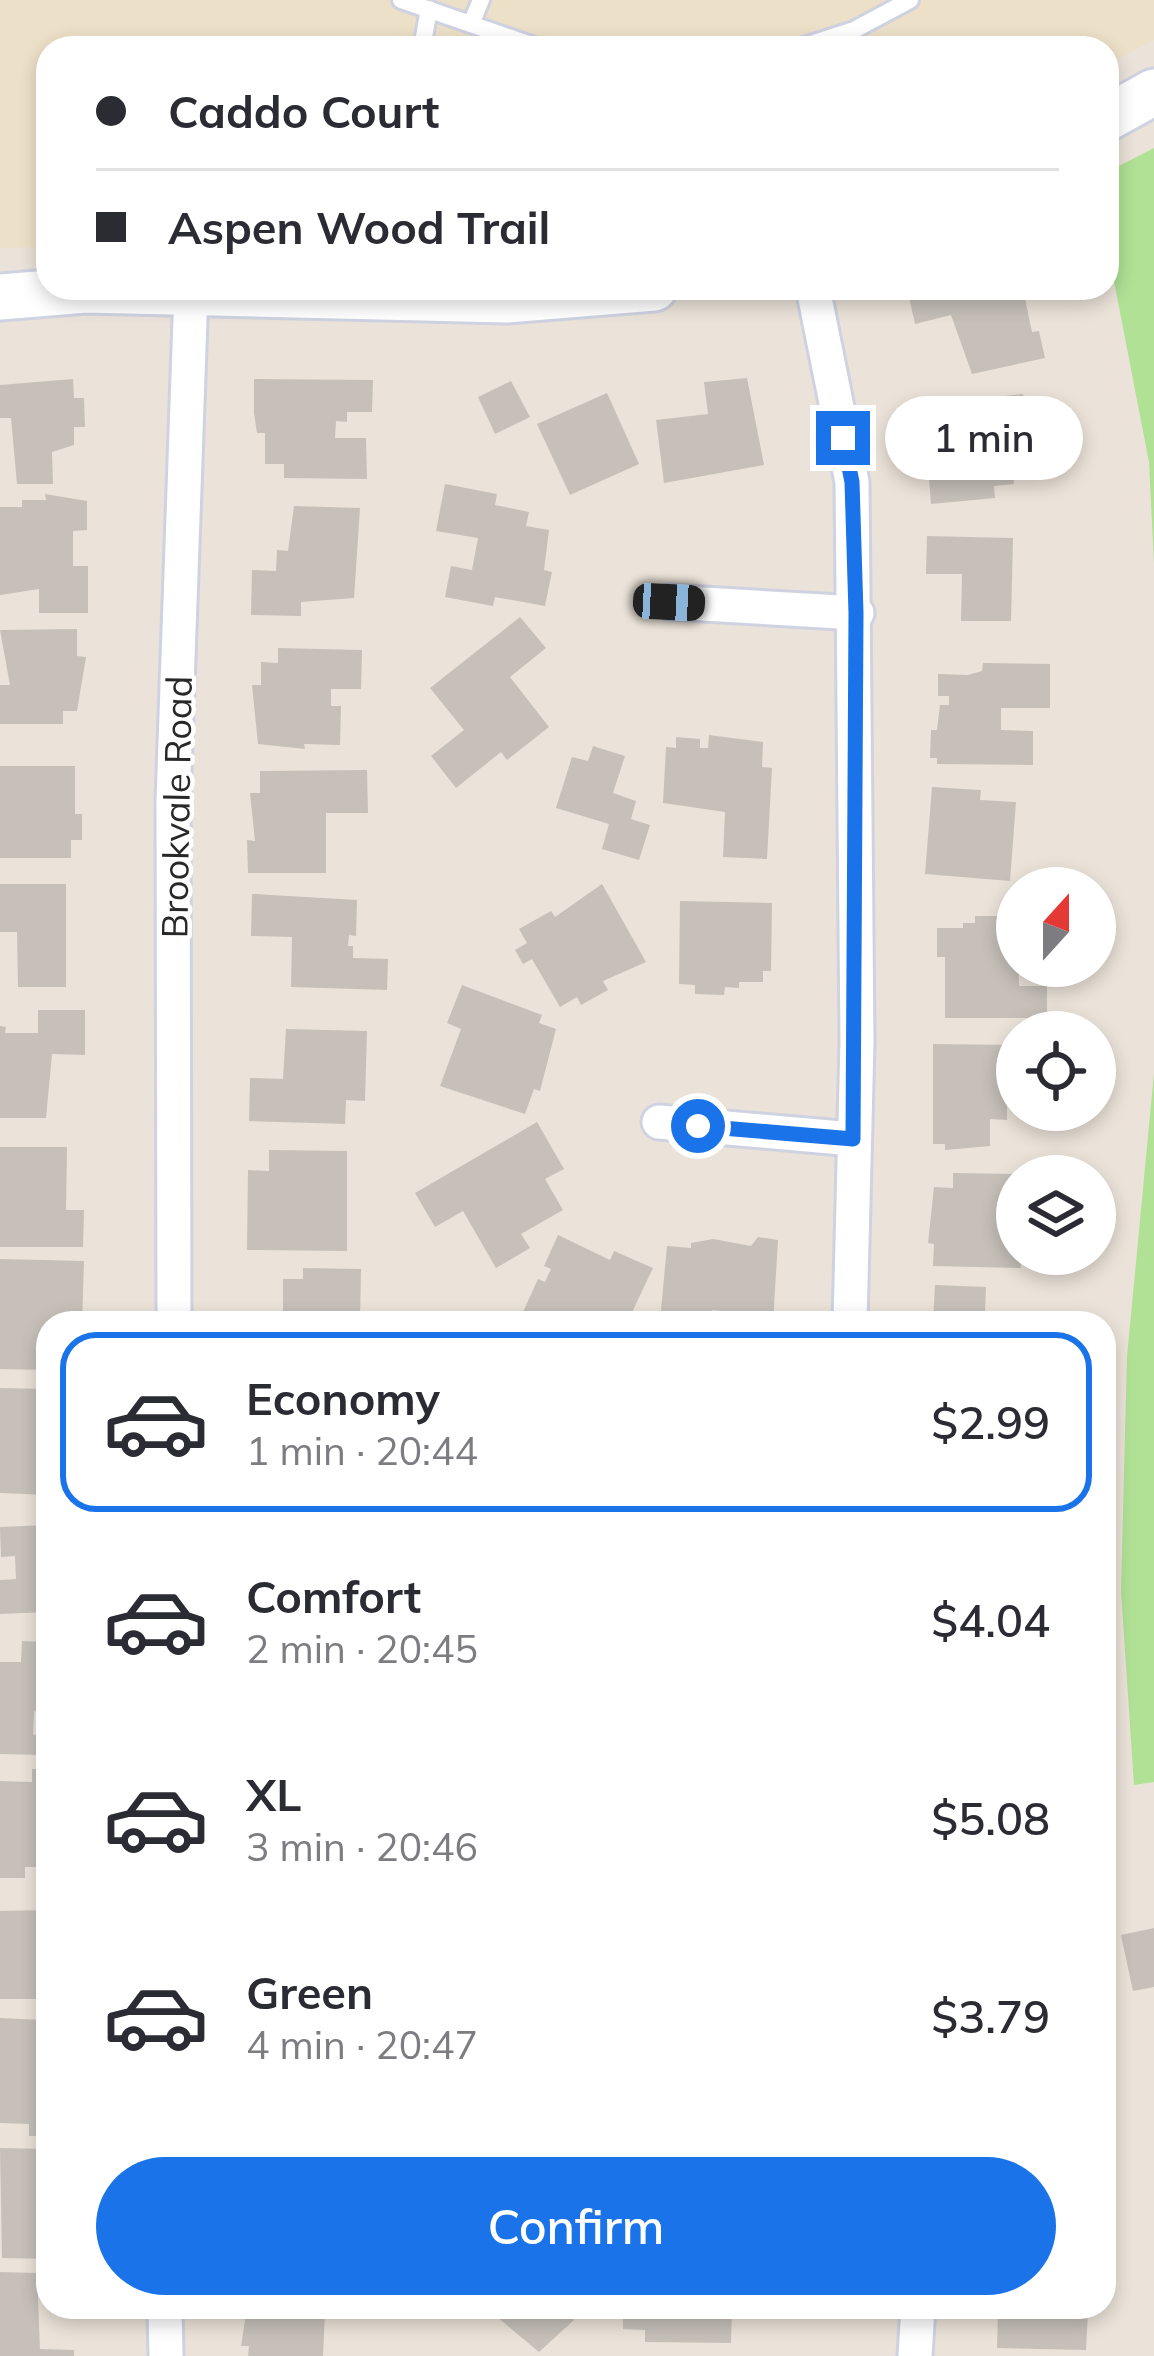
<!DOCTYPE html>
<html lang="en">
<head>
<meta charset="utf-8">
<style>
  :root { --surface:#fff; --page:#f2f2f3; --text:#2b2b33; --muted:#7c7c81; --line:#e1e1e2; --accent:#1a73e8 }
  body { margin:0; font-family:Mulish,sans-serif; background:var(--page); color:var(--text); height:100vh; display:flex; flex-direction:column; font-size:45px; white-space:nowrap }
  * { box-sizing:border-box; margin:0 }
  p { font-size:39px; color:var(--muted) }
  .icon { flex:none; width:66px; height:66px; fill:none; stroke:currentColor; stroke-width:2; stroke-linecap:round; stroke-linejoin:round }
  .map { position:relative; flex:1; overflow:hidden }
  .sheet { position:absolute; left:36px; top:1311px; width:1080px; height:1008px; display:flex; flex-direction:column; background:var(--surface); border-radius:36px; box-shadow:0 6px 18px #0003 }
  .sheet>* { flex:none }
  .top-card { position:absolute; left:36px; top:36px; width:1083px; height:264px; border-radius:36px; box-shadow:0 6px 18px #0003; display:grid; align-content:center; height:264px; padding:0 60px; background:var(--surface) }
  .needle { width:78px; rotate:21deg }
  .tools { position:absolute; left:996px; top:867px; display:grid; gap:24px }
  .tools a { display:grid; place-items:center; width:120px; height:120px; border-radius:50%; background:var(--surface); box-shadow:0 6px 18px #0003; font-size:60px }
  .end { position:absolute; width:54px; height:54px; margin:-27px; border:15px solid #1a73e8; background:#fff; box-shadow:0 0 0 6px #fff }
  .from { border-radius:50% }
  .bubble { position:absolute; height:84px; border-radius:42px; background:var(--surface); box-shadow:0 6px 18px #0003; font-size:39px; font-weight:600; line-height:84px; text-align:center }
  .car { position:absolute; width:36px; height:72px; margin:-36px -18px; border-radius:15px; box-shadow:0 0 9px 3px #0007; background:linear-gradient(#222 24%,#8ab4d8 0 40%,#222 0 76%,#8ab4d8 0 86%,#222 0) }
  .top-card b { display:flex; align-items:center; gap:42px; height:114px; font-size:45px }
  .top-card b+b { border-top:3px solid var(--line) }
  .top-card i { width:30px; height:30px; background:var(--text) }
  ul { padding:21px 0 0; list-style:none }
  li { display:flex; align-items:center; gap:36px; height:180px; margin:0 24px 18px; padding:0 36px; border:6px solid transparent; border-radius:36px }
  li div { flex:1 }
  li b { display:block; font-size:45px }
  li em { font-style:normal; font-weight:600 }
  li.selected { border-color:var(--accent) }
  li>.icon { width:108px; height:108px; stroke-width:1.5 }
  .cta { display:flex; gap:24px; margin-top:auto; padding:24px 60px }
  .cta a { flex:1; height:138px; border-radius:72px; background:var(--accent); color:#fff; font-size:48px; font-weight:600; line-height:138px; text-align:center }
  .map>svg:first-child { display:block }
  .education { fill:#ede0c8 }
  .green { fill:#b0e195 }
  .building { fill:#c6c0b9 }
  .lines { fill:none; stroke-linecap:round; stroke-linejoin:round }
  .lane-casing { stroke:#cfd2e1; stroke-width:22 }
  .street-casing { stroke:#cfd2e1; stroke-width:39 }
  .secondary-casing { stroke:#cfd2e1; stroke-width:51 }
  .lane { stroke:#fff; stroke-width:16 }
  .street { stroke:#fff; stroke-width:33 }
  .secondary { stroke:#fff; stroke-width:45 }
  .route { stroke:#1a73e8; stroke-width:15 }
  .labels { text-anchor:middle; dominant-baseline:central; stroke-width:9; stroke-linejoin:round; paint-order:stroke }
  .street-label { font-size:36px; fill:#282828; stroke:#fff }
</style>
</head>
<body>
<div class="map">
<svg width="1154" height="2356" viewBox="0 0 1154 2356">
  <rect width="100%" height="100%" fill="#ebe3d9"/>
  <!-- education -->
  <path class="education" d="M0,0H1154V40L1107,65V48H48V247L0,248Z"/>
  <!-- green -->
  <g class="green">
    <path d="M1154,148V564L1149,462L1107,245V172Z"/>
    <path d="M1154,1073V1782L1134,1785L1121,1591L1127,1357Z"/>
  </g>
  <!-- building -->
  <g class="building">
    <path d="M907,288L1023,289L1032,332L1039,331L1045,358L972,374L951,315L915,324Z"/>
    <path d="M747,378L764,465L664,483L656,420L708,414L704,382Z"/>
    <path d="M73,379L74,398H84L85,427H74V445L52,452L53,484H17L11,418H0V385Z"/>
    <path d="M254,379L373,380L372,412H347V422L336,421L335,438H366L367,479L284,478V464H265V433H257L254,413Z"/>
    <path d="M511,381L530,417L495,434L478,397Z"/>
    <path d="M607,393L639,464L570,495L537,424Z"/>
    <path d="M1023,394L1028,443L1010,445L1014,484L994,486L995,498L931,504L929,479H938L936,465H932L931,457L923,458L928,434L979,430L976,399Z"/>
    <path d="M445,484L497,494L495,505L529,512L526,526L549,530L544,570L552,572L545,606L495,597L493,606L445,597L451,566L472,570L478,538L436,531Z"/>
    <path d="M45,494L87,501V530L73,531V566H88V613H39V589L0,595V507H22V500H46Z"/>
    <path d="M294,506L360,508L354,598L301,602V616L251,615L252,570L276,571L277,550L288,551Z"/>
    <path d="M927,536L1013,538L1011,621H961L962,574H926Z"/>
    <path d="M520,617L546,648L510,677L549,727L507,760L501,752L456,788L431,756L464,730L430,688Z"/>
    <path d="M77,629V656L86,657L77,711H63V724H0V685H10L0,630Z"/>
    <path d="M278,648L362,650L361,689H331V706H341L340,745L304,744L305,749L258,744L252,685H261V662L278,663Z"/>
    <path d="M983,663L1050,664V708H1001V730L1033,731V765L937,764V758H930L931,730H937L940,705H949V696H938V674L968,675L982,671Z"/>
    <path d="M709,735L763,742L762,767L772,768L767,859L723,857L725,812L663,803L666,747L676,748V737L700,739V748H708Z"/>
    <path d="M593,746L625,756L613,793L636,801L631,819L650,825L639,860L602,849L609,824L556,808L572,757L588,761Z"/>
    <path d="M0,766H75V814H82V840H71V858H0Z"/>
    <path d="M367,770L368,813H326V873H248L247,840L255,841L250,793H260V771Z"/>
    <path d="M932,787L981,790L980,800L1016,802L1010,881L925,874Z"/>
    <path d="M0,884H66V987H18L17,932H0Z"/>
    <path d="M602,884L646,962L603,981L608,990L581,1005L577,997L560,1007L532,959L523,964L515,950L527,943L519,929L551,911L555,917Z"/>
    <path d="M252,894L357,900L356,936L349,935L348,946H353V958L388,959L387,990L291,987L292,937L251,936Z"/>
    <path d="M680,901L772,903L771,971H763V982H739V988L725,987L724,995L695,994V985L679,984Z"/>
    <path d="M975,916H1017L1019,986H1047V1018H945V957H937V928H963V923H975Z"/>
    <path d="M462,985L542,1015L539,1023L556,1029L540,1091L534,1089L525,1114L440,1086L461,1029L447,1023Z"/>
    <path d="M38,1010H85V1055L52,1054L46,1118H0V1026L6,1027L5,1033H38Z"/>
    <path d="M286,1029L367,1031L365,1101L346,1100L345,1124L249,1121L250,1078L283,1079Z"/>
    <path d="M933,1044L1017,1045V1087L1007,1086V1120L990,1119V1146L945,1150V1144H933Z"/>
    <path d="M537,1122L564,1169L545,1179L563,1210L521,1234L530,1248L496,1268L463,1211L435,1227L415,1193Z"/>
    <path d="M0,1147H67L66,1210H84L83,1247H0Z"/>
    <path d="M269,1150L347,1151V1251L247,1250L248,1170L269,1171Z"/>
    <path d="M953,1173L1017,1174V1210H1006V1233L1017,1234L1021,1268L933,1266L934,1244L928,1243L934,1187L953,1188Z"/>
    <path d="M558,1235L610,1260L614,1251L653,1268L627,1323H518L538,1279L545,1282L551,1269L544,1266Z"/>
    <path d="M758,1237L778,1240L773,1323H731L732,1312L712,1310L711,1323L660,1321L667,1246L691,1248V1243L713,1239L751,1246Z"/>
    <path d="M0,1259L84,1261L82,1323H48V1370L0,1369Z"/>
    <path d="M303,1268L361,1269L360,1323H283V1279H303Z"/>
    <path d="M935,1285L986,1287L985,1312L1010,1313V1323H933Z"/>
    <path d="M0,1388L48,1389V1495L0,1493Z"/>
    <path d="M48,1525V1612L0,1614V1580L16,1579L15,1556L1,1557L0,1527Z"/>
    <path d="M22,1641L48,1642V1711H34L33,1735L43,1734L42,1755L0,1754V1662H21Z"/>
    <path d="M32,1769H48L40,1867H25V1878H0V1781L32,1782Z"/>
    <path d="M48,1910V1999H0V1911Z"/>
    <path d="M1154,1928V1987L1133,1991L1121,1935Z"/>
    <path d="M0,2018L43,2020L48,2136H29V2124L0,2123Z"/>
    <path d="M0,2148L48,2149V2259L2,2258Z"/>
    <path d="M0,2272L37,2273L40,2349L74,2350V2356H0Z"/>
    <path d="M247,2307L325,2311L323,2356H248L249,2346H241Z"/>
    <path d="M485,2307H561L574,2320L539,2352Z"/>
    <path d="M623,2307H732L731,2343L645,2342V2330L623,2329Z"/>
    <path d="M1005,2307H1079V2314L1088,2313L1086,2350L997,2348L998,2310Z"/>
  </g>
  <g class="lines">
    <defs>
      <g id="lane">
        <path d="M401,0L540,48"/>
        <path d="M471,24L481,0"/>
        <path d="M422,48L429,9"/>
        <path d="M798,48L854,30L910,0"/>
      </g>
      <g id="street">
        <path d="M813,288L852,482L857,1042L850,1323"/>
        <path d="M669,602L857,613"/>
        <path d="M659,1122L853,1139"/>
        <path d="M174,1323L173,800L191,291"/>
        <path d="M165,2307L166,2356"/>
        <path d="M915,2356L918,2307"/>
      </g>
      <g id="secondary">
        <path d="M1107,118L1154,92"/>
        <path d="M0,297L85,290L506,300L654,288"/>
      </g>
    </defs>
    <!-- lane casing -->
    <use href="#lane" class="lane-casing"/>
    <!-- street casing -->
    <use href="#street" class="street-casing"/>
    <!-- secondary casing -->
    <use href="#secondary" class="secondary-casing"/>
    <!-- lane -->
    <use href="#lane" class="lane"/>
    <!-- street -->
    <use href="#street" class="street"/>
    <!-- secondary -->
    <use href="#secondary" class="secondary"/>
  </g>
  <g class="lines">
    <!-- route -->
    <path class="route" d="M698,1126L853,1139L856,613L852,482L843,438"/>
  </g>
  <g class="labels">
    <!-- street labels -->
    <g class="street-label">
      <text transform="translate(176 807) rotate(-89)">Brookvale Road</text>
    </g>
  </g>
</svg>
<div class="tools">
<a><svg class="needle" viewBox="-14 -14 28 28"><path d="M0-13l5 13h-10z" fill="#e53935"/><path d="M0 13l5-13h-10z" fill="#7c7c81"/></svg></a>
<a><svg class="icon" aria-label="locate" viewBox="0 0 24 24"><circle cx="12" cy="12" r="6"/><path d="M12 2v4M12 18v4M2 12h4M18 12h4"/></svg></a>
<a><svg class="icon" aria-label="layers" viewBox="0 0 24 24"><path d="M12 4l9 5-9 5-9-5zM3 14l9 5 9-5"/></svg></a>
</div>
<i class="end from" style="left:698px;top:1126px"></i>
<i class="end" style="left:843px;top:438px"></i>
<div class="bubble" style="left:885px;top:396px;width:198px">1 min</div>
<i class="car" style="left:669px;top:602px;rotate:93deg"></i>
<div class="top-card">
<b><i class="from"></i>Caddo Court</b>
<b><i></i>Aspen Wood Trail</b>
</div>
<section class="sheet">
<ul>
<li class="selected"><svg class="icon" aria-label="car" viewBox="0 0 24 24"><path d="M5 17H2v-5l4-1 3-4h7l3 4 3 1v5h-3M9 17h6M6 11h13"/><circle cx="7" cy="17" r="2"/><circle cx="17" cy="17" r="2"/></svg><div><b>Economy</b><p>1 min · 20:44</p></div><em>$2.99</em></li>
<li><svg class="icon" aria-label="car" viewBox="0 0 24 24"><path d="M5 17H2v-5l4-1 3-4h7l3 4 3 1v5h-3M9 17h6M6 11h13"/><circle cx="7" cy="17" r="2"/><circle cx="17" cy="17" r="2"/></svg><div><b>Comfort</b><p>2 min · 20:45</p></div><em>$4.04</em></li>
<li><svg class="icon" aria-label="car" viewBox="0 0 24 24"><path d="M5 17H2v-5l4-1 3-4h7l3 4 3 1v5h-3M9 17h6M6 11h13"/><circle cx="7" cy="17" r="2"/><circle cx="17" cy="17" r="2"/></svg><div><b>XL</b><p>3 min · 20:46</p></div><em>$5.08</em></li>
<li><svg class="icon" aria-label="car" viewBox="0 0 24 24"><path d="M5 17H2v-5l4-1 3-4h7l3 4 3 1v5h-3M9 17h6M6 11h13"/><circle cx="7" cy="17" r="2"/><circle cx="17" cy="17" r="2"/></svg><div><b>Green</b><p>4 min · 20:47</p></div><em>$3.79</em></li>
</ul>
<div class="cta"><a>Confirm</a></div>
</section>
</div>
</body>
</html>
